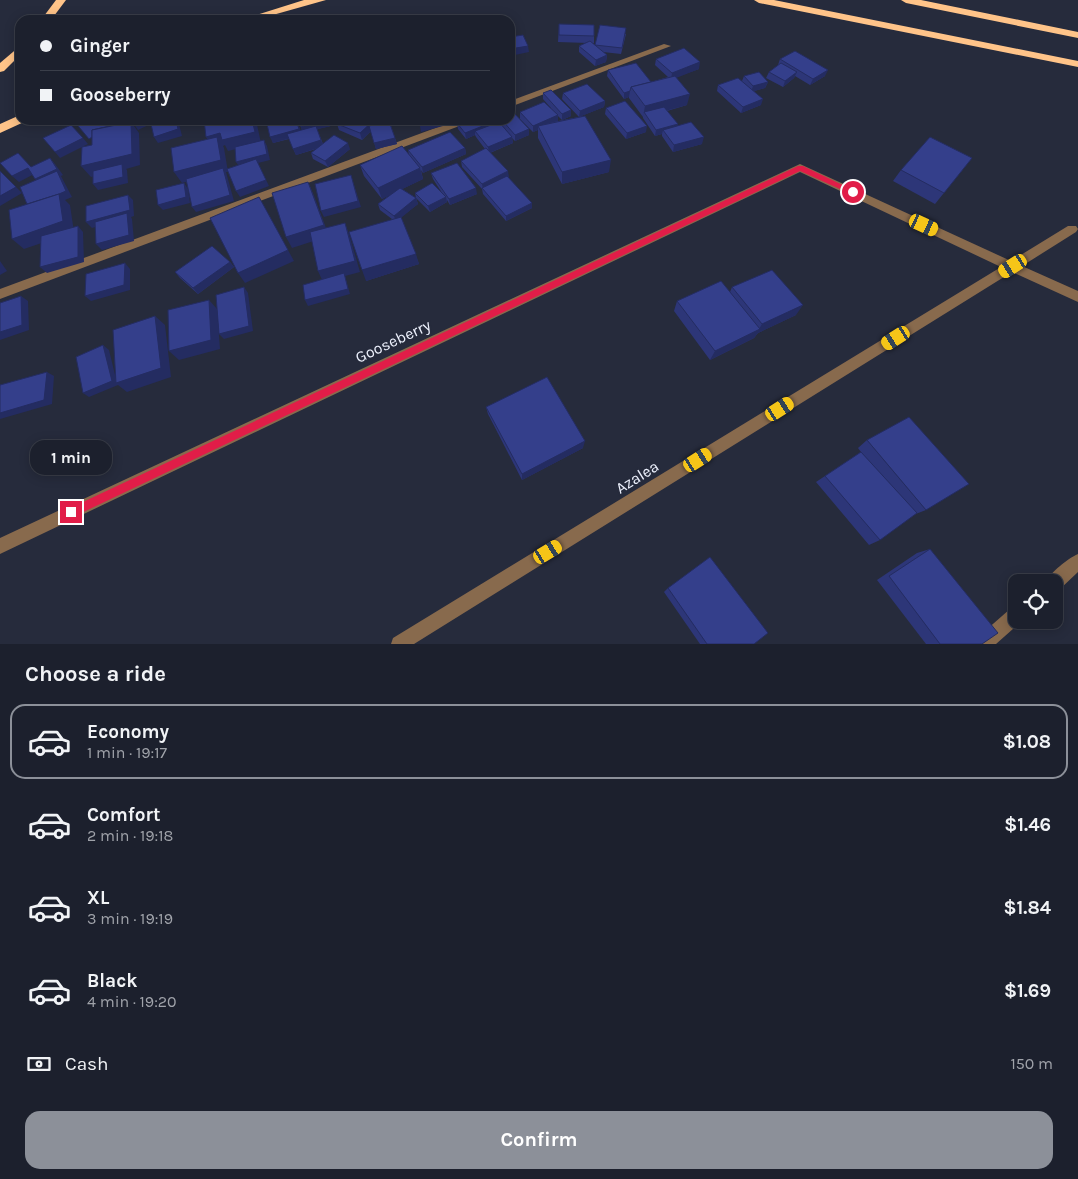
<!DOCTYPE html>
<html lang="en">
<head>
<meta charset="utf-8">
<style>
  :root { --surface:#1c202d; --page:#292d39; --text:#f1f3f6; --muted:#a0a3aa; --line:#3a3e49; --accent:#8c9099 }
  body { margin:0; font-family:Karla,sans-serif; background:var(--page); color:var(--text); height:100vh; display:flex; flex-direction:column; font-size:19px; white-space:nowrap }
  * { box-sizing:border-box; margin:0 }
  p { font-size:16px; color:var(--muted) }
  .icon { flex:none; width:28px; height:28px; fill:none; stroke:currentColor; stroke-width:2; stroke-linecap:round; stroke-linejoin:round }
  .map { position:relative; height:644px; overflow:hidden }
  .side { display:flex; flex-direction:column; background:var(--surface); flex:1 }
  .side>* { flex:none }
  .banner { position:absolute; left:15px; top:15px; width:500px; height:110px; border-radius:15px; box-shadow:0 2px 12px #0003,0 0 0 1px var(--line); display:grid; align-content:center; height:110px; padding:0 25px; background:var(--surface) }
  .fabs { position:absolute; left:1008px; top:574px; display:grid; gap:10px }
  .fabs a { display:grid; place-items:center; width:55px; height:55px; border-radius:10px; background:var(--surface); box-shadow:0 2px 12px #0003,0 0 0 1px var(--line); font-size:25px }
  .end { position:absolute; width:22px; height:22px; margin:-11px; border:6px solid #e11d48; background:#fff; box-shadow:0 0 0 2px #fff }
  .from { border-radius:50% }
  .bubble { position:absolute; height:35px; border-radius:15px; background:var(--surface); box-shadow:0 2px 12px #0003,0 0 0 1px var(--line); font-size:16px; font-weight:700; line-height:35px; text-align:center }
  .car { position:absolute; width:15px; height:30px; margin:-15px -8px; border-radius:6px; box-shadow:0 0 4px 1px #0007; background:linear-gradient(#f5c518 24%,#345 0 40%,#f5c518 0 76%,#345 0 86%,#f5c518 0) }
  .banner b { display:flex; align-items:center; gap:18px; height:48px; font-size:19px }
  .banner b+b { border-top:1px solid var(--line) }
  .banner i { width:12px; height:12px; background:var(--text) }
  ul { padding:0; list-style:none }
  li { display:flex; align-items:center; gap:15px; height:75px; margin:0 10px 8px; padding:0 15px; border:2px solid transparent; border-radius:15px }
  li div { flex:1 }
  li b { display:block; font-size:19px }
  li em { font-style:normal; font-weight:700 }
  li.selected { border-color:var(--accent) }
  li>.icon { width:45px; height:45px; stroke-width:1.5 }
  h2 { padding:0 25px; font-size:22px; line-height:60px }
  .pay { display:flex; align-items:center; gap:12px; height:55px; padding:0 25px; font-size:19px }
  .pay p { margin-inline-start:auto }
  .primary-button { display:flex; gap:10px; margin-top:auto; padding:10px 25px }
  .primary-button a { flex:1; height:58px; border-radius:15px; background:var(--accent); color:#fff; font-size:20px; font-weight:700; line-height:58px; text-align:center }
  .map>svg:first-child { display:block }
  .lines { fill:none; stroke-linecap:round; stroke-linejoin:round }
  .minor { fill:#886a4d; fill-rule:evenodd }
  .motorway { fill:#ffc489; fill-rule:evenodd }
  .wall { fill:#2d3678 }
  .shaded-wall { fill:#242c61 }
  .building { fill:#343f8b; stroke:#242c61 }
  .route { fill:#e11d48 }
  .labels { text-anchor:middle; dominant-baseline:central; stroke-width:4; stroke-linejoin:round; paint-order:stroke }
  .street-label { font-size:16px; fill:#eef2fe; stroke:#262b3c }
</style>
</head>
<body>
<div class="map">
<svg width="1078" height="644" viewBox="0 0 1078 644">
  <rect width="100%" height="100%" fill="#262b3c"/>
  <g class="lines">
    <!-- minor -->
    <g class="minor">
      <path d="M664,44L671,46L510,107V101Z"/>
      <path d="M457,120H472L470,122L0,299V289Z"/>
      <path d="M800,164L1011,261L1068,226H1076L1078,229L1076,232L1022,266L1078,291V302L1012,272L414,644H391L393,638L1001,267L800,172L0,554V538Z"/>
      <path d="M1078,554V572L1060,589L1054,591V582H1046C1051,572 1067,559 1078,554Z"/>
      <path d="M1016,607V620L1022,621L996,644H975L977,638L1010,609Z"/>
    </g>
    <!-- motorway -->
    <g class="motorway">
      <path d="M56,0H66L51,20H41Z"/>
      <path d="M304,0H326L255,20H240Z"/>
      <path d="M754,0H774L1078,61V67L759,3Z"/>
      <path d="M901,0H921L1078,32V38L906,3Z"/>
      <path d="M20,46V55L4,71L0,72V63Z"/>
      <path d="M20,115V120H25L24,122L0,133V124Z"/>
    </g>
  </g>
  <!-- wall -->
  <g class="wall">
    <path d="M559,24L594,36V43H592L595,46L600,25L626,34L621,54L603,52L607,55L606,62L595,66L579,52V46L588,43L558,42Z"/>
    <path d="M656,59L699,69L676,77L687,105L667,111L677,126L702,144L673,152L662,136V134L655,136L643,118V117L629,98V97L624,99L607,76L608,70L651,82L668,77L655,65Z"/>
    <path d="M780,59L825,76L810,85L795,76L794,78L783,87L766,78L769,72L778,65Z"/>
    <path d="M744,76L768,82L765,88L754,91L761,105L741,113L717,91L718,85L742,81Z"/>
    <path d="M543,93L571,110V116L562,120L558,116V121L579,117L562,99L563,93L605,101L604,107L581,116L609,172L562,184L538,138V130L533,132L520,119V112L551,108L543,99Z"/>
    <path d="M606,108L646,132L626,139L605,114Z"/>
    <path d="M266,120H297L300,130H302L299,120H333L335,125L317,129L323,144L350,149L328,167L313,159L311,153L316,149L296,155L289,139L273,143Z"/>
    <path d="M341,120H382L379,124L388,122V120H403L390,123L397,144L376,149L371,131L362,140L339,130L337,124Z"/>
    <path d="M501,120H510L529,135L515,141L512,138L513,143L490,153L508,171V177L532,208L506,221L483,194L482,189L462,167L461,161L485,149L476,137L475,135L466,139L458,129L457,123L501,124Z"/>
    <path d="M465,148L466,154L423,173L421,170L423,179L402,189L416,198L418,204L401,217L419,264L366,281L392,219L380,210L378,204L391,194L382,199L364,176L360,165L409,155L408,150Z"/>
    <path d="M972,158L935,204L893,181L901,170Z"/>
    <path d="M431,173L477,194L450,205L447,200V202L430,212L416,198L415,193H442L433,179Z"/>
    <path d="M230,262L234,267L198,294L180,278L175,272Z"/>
    <path d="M732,287L796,315L758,333L754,338L710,360L674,311L677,301L730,292Z"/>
    <path d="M486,407L583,448L522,480L488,414Z"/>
    <path d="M867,440L926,510L913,515L880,540L869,545L816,482L861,452L858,448Z"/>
    <path d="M930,549L982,644H926L877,580L917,553Z"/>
    <path d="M668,588L754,644H700L664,592Z"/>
  </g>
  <!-- shaded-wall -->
  <g class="shaded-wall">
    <path d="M528,46L529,52L510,56V49Z"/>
    <path d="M607,55L606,62L595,66L596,60Z"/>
    <path d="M700,62L699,69L671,80L672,73Z"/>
    <path d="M828,70L825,76L810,85L813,79Z"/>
    <path d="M797,72L794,78L783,87L785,81Z"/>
    <path d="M768,82L765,88L751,92L753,86Z"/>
    <path d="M630,91L629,97L624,99V93Z"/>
    <path d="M690,94L687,105L647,116L644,112L643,117L645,106Z"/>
    <path d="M513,96L514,102L510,103V97Z"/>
    <path d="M763,99L761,105L741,113L743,107Z"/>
    <path d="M605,101L604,107L579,117L580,111Z"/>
    <path d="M571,110V116L562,120V114Z"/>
    <path d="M558,115V121L538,126V130L533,132V126Z"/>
    <path d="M143,120H159L138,130L134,124Z"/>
    <path d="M176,120H178L182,136L158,143L154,137Z"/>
    <path d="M252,120H256L261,143L228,151L225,145L223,146L224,148L228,172H226L234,201L196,212L192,207L224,172L182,183L174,172L213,148L206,137Z"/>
    <path d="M296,120H297L302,135L273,143L270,137Z"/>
    <path d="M327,120H333L335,125L303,133L301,127Z"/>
    <path d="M374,120H382L362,140L360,133Z"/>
    <path d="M388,120H403L389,123Z"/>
    <path d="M442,120L443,126L421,132L420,126Z"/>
    <path d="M131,122L139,133L140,165L126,169L127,170L128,183L98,190L93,184L122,169L91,177L81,166Z"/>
    <path d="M493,122V128L475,131V135L466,139L465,133Z"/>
    <path d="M678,124L676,131L663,130L662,134L655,136L656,130Z"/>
    <path d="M647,126L646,132L626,139L627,133Z"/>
    <path d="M529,129V135L515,141V135Z"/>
    <path d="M512,137L513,143L489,153L488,147Z"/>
    <path d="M704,137L702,144L673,152L674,145Z"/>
    <path d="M83,138L88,144L60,158L55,152Z"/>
    <path d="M395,138L397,144L376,149L374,143Z"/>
    <path d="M264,140L267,146L270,160L258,163L269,186L240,197L236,191L240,168L236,162Z"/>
    <path d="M321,140L324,146L296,155L293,149Z"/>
    <path d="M348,143L350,149L328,167L325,161Z"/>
    <path d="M465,148L466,154L423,173L422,167Z"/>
    <path d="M50,158L55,164L63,175L61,176L72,197L65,200L70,205L74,232L24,249L12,239L35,213L41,185L35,179Z"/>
    <path d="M611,160L609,172L562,184V172Z"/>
    <path d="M28,168L34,174L19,182L12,176Z"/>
    <path d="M420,168L423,179L382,199L378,188Z"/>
    <path d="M508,171L509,177L484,190L483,189L482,184Z"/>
    <path d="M351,175L361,207L324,217L321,211Z"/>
    <path d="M308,182L313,193L329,236L292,248L286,237Z"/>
    <path d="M184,183L188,189L190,203L163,210L158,205Z"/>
    <path d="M16,187L22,193L0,206V196Z"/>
    <path d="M476,188L477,194L450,205L449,199Z"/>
    <path d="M128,195L133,200L134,216L131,217L132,219L134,241L102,250L96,244L127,218L92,228L86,222Z"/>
    <path d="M446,197L447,202L430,212L428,206Z"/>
    <path d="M416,198L418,204L396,222L394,216Z"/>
    <path d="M532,203V208L506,221V216Z"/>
    <path d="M265,208L294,261L245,283L238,273Z"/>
    <path d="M345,223L349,234L360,272L345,276L350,294L308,306L305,300L323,282L318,271Z"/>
    <path d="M78,226L83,232L84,262L47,273L40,267Z"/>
    <path d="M416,254L419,264L366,281L362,270Z"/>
    <path d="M0,261L7,271L0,275Z"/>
    <path d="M230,262L234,267L198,294L193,288Z"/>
    <path d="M125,263L130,269V290L91,301L85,296Z"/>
    <path d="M244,287L248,293L253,331L224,339L219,334Z"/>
    <path d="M21,296L28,301L29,330L0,340V332Z"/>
    <path d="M209,300L217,309L220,349L179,360L169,351Z"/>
    <path d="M803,305L796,315L758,333L754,338L710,360L715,351L759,329L762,324Z"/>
    <path d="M155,316L165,325L171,377L127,392L118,385L89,397L83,393L103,345L109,350L117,383Z"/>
    <path d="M47,372L54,376L52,404L0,419V413Z"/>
    <path d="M585,441L583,448L522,480V474Z"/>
  </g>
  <!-- building -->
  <g class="building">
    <path d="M559,24L594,25V36L559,35Z"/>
    <path d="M600,25L626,28L622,48L595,45Z"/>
    <path d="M523,35L528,46L510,49V37Z"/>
    <path d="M590,41L607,55L596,60L579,46Z"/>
    <path d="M684,48L700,62L672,73L656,59Z"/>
    <path d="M795,51L828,70L813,79L780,59Z"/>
    <path d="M636,63L651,82L631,87L630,91L624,93L608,70Z"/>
    <path d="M781,63L797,72L785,81L769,72Z"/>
    <path d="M759,72L768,82L753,86L744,76Z"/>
    <path d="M675,76L690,94L645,106L631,87Z"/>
    <path d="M738,78L763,99L743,107L718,85Z"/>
    <path d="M587,84L605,101L580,111L563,93Z"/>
    <path d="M551,90L571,110L562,114L543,93Z"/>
    <path d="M510,92L513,96L510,97Z"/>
    <path d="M625,101L647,126L627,133L606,108Z"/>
    <path d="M544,102L558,115L533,126L520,112Z"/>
    <path d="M664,107L678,124L656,130L644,112Z"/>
    <path d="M514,113L529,129L515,135L502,120H510V114Z"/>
    <path d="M585,116L611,160L562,172L538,126Z"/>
    <path d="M76,120H119L122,123L119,124L92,130V137L89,139L74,121Z"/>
    <path d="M130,120H143L134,124Z"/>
    <path d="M150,120H176L178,129L154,137Z"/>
    <path d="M204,120H252L255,132L222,140L220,133L206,137Z"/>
    <path d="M266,120H296L299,129L270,137Z"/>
    <path d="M299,120H327L301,127Z"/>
    <path d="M341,120H374L360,133L337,124Z"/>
    <path d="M418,120H442L420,126Z"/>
    <path d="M464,120H491L493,122L465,133L457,123Z"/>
    <path d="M389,121L395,138L374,143L369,126Z"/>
    <path d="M131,122L132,154L81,166L82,147L92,145V130Z"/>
    <path d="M499,122L512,137L488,147L475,131Z"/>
    <path d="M691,122L704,137L674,145L663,130Z"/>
    <path d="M71,125L83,138L55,152L43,138Z"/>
    <path d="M316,126L321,140L293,149L287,134Z"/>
    <path d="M450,132L465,148L422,167L408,150Z"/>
    <path d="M334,135L348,143L325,161L311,153Z"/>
    <path d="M217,137L221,160L174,172L171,148Z"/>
    <path d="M930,137L972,158L944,193L901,170Z"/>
    <path d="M264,140L267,154L236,162L235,147Z"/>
    <path d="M402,146L420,168L378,188L360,165Z"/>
    <path d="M486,148L508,171L482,184L461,161Z"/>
    <path d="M18,153L31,167L50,158L57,169L35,179L28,168L12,176L0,163Z"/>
    <path d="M256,159L266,180L236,191L227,169Z"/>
    <path d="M457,163L476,188L449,199L431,173Z"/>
    <path d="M122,164L123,177L93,184V171Z"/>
    <path d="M223,168L230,195L192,207L186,179Z"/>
    <path d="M0,171L16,187L0,196Z"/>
    <path d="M57,171L66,191L59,194L27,204L20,187Z"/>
    <path d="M351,175L358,201L321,211L315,184Z"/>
    <path d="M507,176L532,203L506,216L482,188Z"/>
    <path d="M308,182L324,225L286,237L272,193Z"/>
    <path d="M184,183L186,197L158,205L156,190Z"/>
    <path d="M432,183L446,197L428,206L415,193Z"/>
    <path d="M400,188L416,198L394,216L378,204Z"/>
    <path d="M59,194L63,221L12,239L9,210Z"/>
    <path d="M128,195L130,210L86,222V206Z"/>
    <path d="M259,197L288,250L238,273L210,218Z"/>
    <path d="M127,213L129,235L96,244L95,222Z"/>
    <path d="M401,217L416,254L362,270L349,232Z"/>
    <path d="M345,223L355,261L318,271L310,232Z"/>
    <path d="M78,226V257L40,267L41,236Z"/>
    <path d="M212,246L230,262L193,288L175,272Z"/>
    <path d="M125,263L124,285L85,296L86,274Z"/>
    <path d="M772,270L803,305L762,324L732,287Z"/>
    <path d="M344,273L348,289L305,300L303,285Z"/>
    <path d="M721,281L760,329L715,351L677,301Z"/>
    <path d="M244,287L249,326L219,334L216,295Z"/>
    <path d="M21,296L22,325L0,332V303Z"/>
    <path d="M209,300L211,340L169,351L168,310Z"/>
    <path d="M155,316L161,368L116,383L113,330Z"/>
    <path d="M103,345L112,381L83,393L76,357Z"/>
    <path d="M47,372L44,400L0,413V385Z"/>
    <path d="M547,377L585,441L522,474L486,407Z"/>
    <path d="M909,417L969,484L926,510L867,440Z"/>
    <path d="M861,452L917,513L880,540L825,476Z"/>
    <path d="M930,549L998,633L982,644H940L889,576Z"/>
    <path d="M710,557L768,633L754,644H707L668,588Z"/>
  </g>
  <!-- route -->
  <path class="route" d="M798,166H803L857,192L851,194L800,171L75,516H68V509Z"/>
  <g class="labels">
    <!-- street labels -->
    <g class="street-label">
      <text transform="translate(393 341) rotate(-25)">Gooseberry</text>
      <text transform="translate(637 477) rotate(-32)">Azalea</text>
    </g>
  </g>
</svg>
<div class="fabs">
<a><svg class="icon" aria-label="locate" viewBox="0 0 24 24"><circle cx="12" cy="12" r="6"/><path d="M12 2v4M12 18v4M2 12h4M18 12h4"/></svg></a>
</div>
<i class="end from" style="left:853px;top:192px"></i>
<i class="end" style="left:71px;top:512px"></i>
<div class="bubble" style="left:30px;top:440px;width:82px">1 min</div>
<i class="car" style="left:924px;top:225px;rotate:115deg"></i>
<i class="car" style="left:1013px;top:266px;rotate:238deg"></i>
<i class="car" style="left:896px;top:338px;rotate:238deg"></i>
<i class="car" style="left:780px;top:409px;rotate:58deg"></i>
<i class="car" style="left:698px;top:460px;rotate:58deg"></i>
<i class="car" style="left:548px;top:552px;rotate:59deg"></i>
<div class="banner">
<b><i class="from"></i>Ginger</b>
<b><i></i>Gooseberry</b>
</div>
</div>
<section class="side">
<h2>Choose a ride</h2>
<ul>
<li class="selected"><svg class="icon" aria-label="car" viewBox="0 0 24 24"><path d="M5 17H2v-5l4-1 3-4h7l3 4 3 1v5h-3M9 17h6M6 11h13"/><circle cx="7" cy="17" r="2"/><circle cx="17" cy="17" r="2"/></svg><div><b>Economy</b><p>1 min · 19:17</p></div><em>$1.08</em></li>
<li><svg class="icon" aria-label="car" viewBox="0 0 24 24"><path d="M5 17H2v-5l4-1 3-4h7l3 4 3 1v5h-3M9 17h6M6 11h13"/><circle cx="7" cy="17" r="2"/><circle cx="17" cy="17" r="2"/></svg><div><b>Comfort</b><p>2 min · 19:18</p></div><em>$1.46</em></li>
<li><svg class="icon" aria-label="car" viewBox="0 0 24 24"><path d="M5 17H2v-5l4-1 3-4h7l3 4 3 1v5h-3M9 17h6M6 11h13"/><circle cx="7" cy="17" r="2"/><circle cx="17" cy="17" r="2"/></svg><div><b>XL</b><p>3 min · 19:19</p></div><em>$1.84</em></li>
<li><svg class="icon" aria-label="car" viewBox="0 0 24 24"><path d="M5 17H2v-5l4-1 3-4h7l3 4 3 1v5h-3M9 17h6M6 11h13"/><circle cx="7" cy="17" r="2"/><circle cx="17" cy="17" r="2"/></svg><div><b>Black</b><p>4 min · 19:20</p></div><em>$1.69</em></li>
</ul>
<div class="pay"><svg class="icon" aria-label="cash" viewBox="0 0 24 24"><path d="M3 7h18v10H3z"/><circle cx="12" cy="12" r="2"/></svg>Cash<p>150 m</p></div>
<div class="primary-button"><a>Confirm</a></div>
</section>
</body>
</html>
